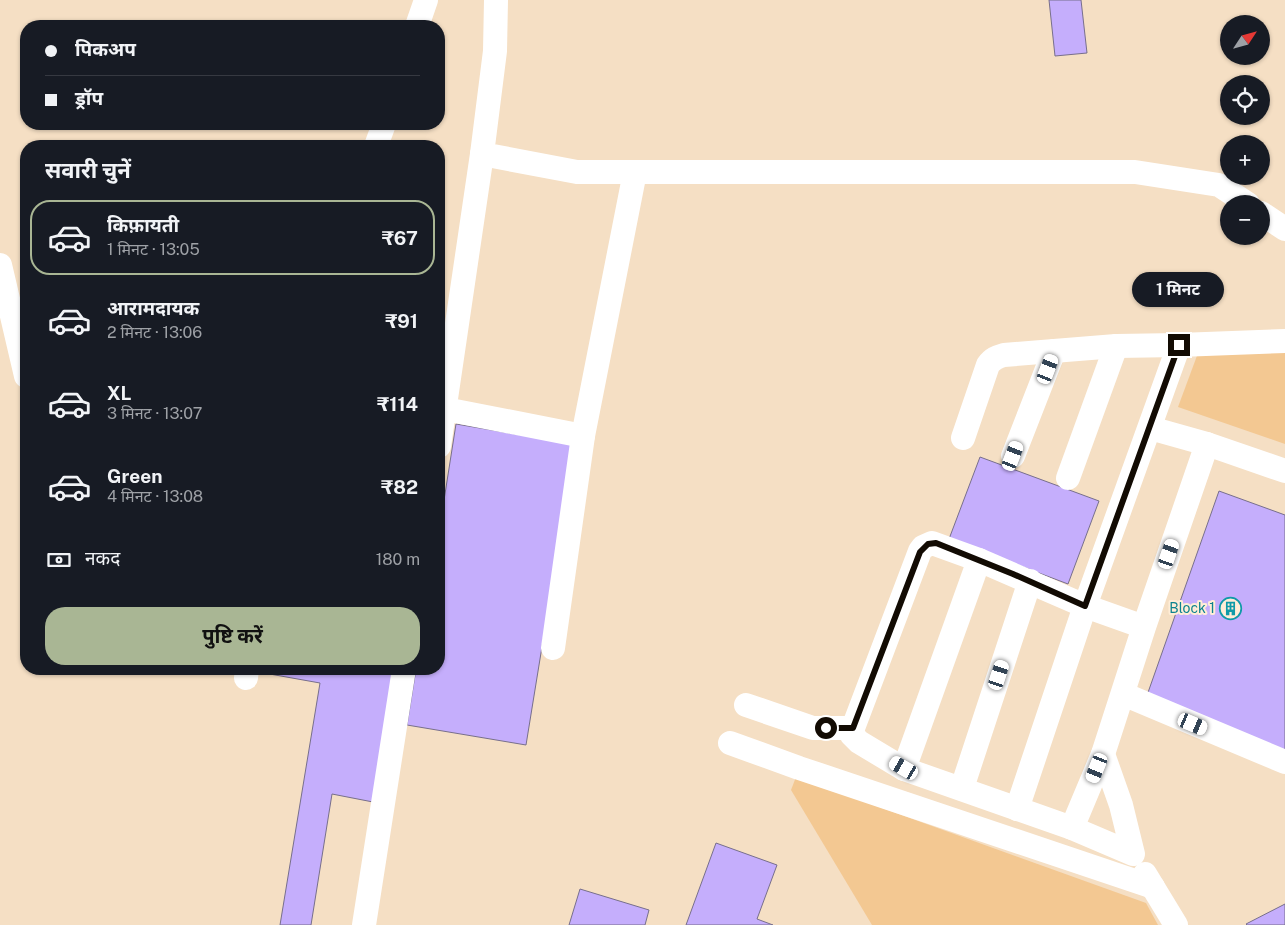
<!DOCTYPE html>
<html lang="hi">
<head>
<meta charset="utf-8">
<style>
  :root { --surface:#171b24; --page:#20242c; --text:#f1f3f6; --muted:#9ea1a6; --line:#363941; --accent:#a9b694 }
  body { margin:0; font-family:"Public Sans","Noto Sans Devanagari",sans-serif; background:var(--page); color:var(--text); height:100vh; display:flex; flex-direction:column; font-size:19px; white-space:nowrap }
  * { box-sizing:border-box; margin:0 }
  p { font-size:16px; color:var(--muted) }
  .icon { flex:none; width:28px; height:28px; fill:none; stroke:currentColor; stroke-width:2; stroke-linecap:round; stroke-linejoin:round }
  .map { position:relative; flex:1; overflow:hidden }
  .details { position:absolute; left:20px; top:140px; width:425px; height:535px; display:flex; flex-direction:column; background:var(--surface); border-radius:20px; box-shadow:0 1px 4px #0004 }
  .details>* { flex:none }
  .top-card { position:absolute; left:20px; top:20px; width:425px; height:110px; border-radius:20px; box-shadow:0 1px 4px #0004; display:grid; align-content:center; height:110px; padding:0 25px; background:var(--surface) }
  .needle { width:32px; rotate:54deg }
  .fabs { position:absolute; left:1220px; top:15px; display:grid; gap:10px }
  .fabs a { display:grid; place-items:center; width:50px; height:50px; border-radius:50%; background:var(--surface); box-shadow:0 1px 4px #0004; font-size:25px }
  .end { position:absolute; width:22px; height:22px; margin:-11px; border:6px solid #120b03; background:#fff; box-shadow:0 0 0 2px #fff }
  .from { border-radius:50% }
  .bubble { position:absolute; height:35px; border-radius:18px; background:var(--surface); box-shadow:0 1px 4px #0004; font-size:16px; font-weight:700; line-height:35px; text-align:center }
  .car { position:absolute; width:15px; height:30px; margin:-15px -8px; border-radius:6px; box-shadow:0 0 4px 1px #0007; background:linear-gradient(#fff 24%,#345 0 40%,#fff 0 76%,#345 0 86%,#fff 0) }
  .top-card b { display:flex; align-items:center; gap:18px; height:48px; font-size:19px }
  .top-card b+b { border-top:1px solid var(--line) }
  .top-card i { width:12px; height:12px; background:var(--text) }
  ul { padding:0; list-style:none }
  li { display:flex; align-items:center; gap:15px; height:75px; margin:0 10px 8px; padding:0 15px; border:2px solid transparent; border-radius:20px }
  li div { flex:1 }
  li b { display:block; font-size:19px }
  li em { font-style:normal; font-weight:700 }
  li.active { border-color:var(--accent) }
  li>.icon { width:45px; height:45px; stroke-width:1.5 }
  h2 { padding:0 25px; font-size:22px; line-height:60px }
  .pay { display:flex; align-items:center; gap:12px; height:55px; padding:0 25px; font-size:19px }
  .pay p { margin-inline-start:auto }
  .button { display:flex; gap:10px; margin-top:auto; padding:10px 25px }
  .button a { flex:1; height:58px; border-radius:20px; background:var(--accent); color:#111; font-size:20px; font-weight:700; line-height:58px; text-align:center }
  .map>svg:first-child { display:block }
  .green { fill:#f3c892 }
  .building { fill:#c5aefc; stroke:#776f8b }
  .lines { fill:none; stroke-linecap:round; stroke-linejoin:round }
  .minor { stroke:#fff; stroke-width:24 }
  .route { stroke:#120b03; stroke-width:6 }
  .labels { text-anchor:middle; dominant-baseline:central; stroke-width:4; stroke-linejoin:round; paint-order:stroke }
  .culture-label { font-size:14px; fill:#0d838f; stroke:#ffedd7; text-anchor:end }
</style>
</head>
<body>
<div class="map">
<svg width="1285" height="925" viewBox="0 0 1285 925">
  <rect width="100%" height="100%" fill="#f5dfc4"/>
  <!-- green -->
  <g class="green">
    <path d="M1285,350V444L1178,407L1198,353Z"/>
    <path d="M796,777L1146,903L1158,925H872L791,790Z"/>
  </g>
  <!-- building -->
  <g class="building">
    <path d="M1049,0H1081L1087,53L1055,56Z"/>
    <path d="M456,424L575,444L526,745L407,725L416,669H439V532Z"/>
    <path d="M980,457L1099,501L1068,584L949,539Z"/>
    <path d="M1219,491L1285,515V751L1145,701Z"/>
    <path d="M265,669H394L373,802L332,794L311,925H280L320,683L264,673Z"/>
    <path d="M716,843L777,865L757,919L773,925H686Z"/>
    <path d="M580,889L649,910L645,925H569Z"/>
    <path d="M1285,904V925H1247L1246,924Z"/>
  </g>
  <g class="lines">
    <!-- minor -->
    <g class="minor">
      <path d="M496,0L495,51L482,154L577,172H1135L1219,185L1248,204"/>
      <path d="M417,26L426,0"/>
      <path d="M376,146L384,124"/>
      <path d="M1261,213L1285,229"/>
      <path d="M0,265L26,376"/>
      <path d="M445,409L583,436"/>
      <path d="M1150,428L1207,444L1285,471"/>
      <path d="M963,438L988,365C992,359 997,357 1004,355L1116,346L1179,345"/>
      <path d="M439,446L482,154"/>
      <path d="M1013,456L1054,351"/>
      <path d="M1068,478L1116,346"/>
      <path d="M1144,627L1085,606L979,560L932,543L923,547L920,551L853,728L852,735L859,742L904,769L1072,828L1103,754L1144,627L1207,444"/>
      <path d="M553,648L583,436L635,172"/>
      <path d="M246,678L247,669"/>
      <path d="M1123,694L1285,762"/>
      <path d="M746,705L813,728H853"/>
      <path d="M730,743L799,768L1153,887"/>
      <path d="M904,769L979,560"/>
      <path d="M962,788L1030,581"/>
      <path d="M1017,809L1085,606L1179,345L1285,341"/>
      <path d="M1072,828L1133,854L1121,805L1103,754"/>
      <path d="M1145,874L1176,925"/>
      <path d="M364,925L404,669"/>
    </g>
  </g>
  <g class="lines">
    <!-- route -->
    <path class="route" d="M826,728H853L920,552L928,544L936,543L1013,574L1085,606L1179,345"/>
  </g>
  <!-- icons -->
  <defs>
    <symbol id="building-ring" viewBox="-11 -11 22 22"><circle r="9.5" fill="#ffedd7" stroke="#0f9aa8" stroke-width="1.5"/><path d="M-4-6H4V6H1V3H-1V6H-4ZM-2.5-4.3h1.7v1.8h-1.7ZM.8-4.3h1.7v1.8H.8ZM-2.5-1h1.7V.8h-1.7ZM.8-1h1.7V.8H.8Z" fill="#0f9aa8"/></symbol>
  </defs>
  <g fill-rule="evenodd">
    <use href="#building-ring" x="1218" y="596" width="25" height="25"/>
  </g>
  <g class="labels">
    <!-- culture labels -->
    <g class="culture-label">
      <text x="1215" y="608">Block 1</text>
    </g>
  </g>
</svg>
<div class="fabs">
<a><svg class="needle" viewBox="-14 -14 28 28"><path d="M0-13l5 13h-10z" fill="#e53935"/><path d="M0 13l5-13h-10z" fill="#9ea1a6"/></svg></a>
<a><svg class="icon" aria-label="locate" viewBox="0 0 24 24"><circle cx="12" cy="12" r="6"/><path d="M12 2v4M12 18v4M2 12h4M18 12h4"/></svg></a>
<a>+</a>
<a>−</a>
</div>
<i class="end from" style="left:826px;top:728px"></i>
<i class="end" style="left:1179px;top:345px"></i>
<div class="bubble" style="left:1132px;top:272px;width:92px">1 मिनट</div>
<i class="car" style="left:1048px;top:369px;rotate:21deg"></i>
<i class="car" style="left:1013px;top:456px;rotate:21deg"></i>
<i class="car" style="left:1169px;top:554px;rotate:19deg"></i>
<i class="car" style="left:999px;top:675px;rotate:18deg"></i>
<i class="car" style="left:1193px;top:724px;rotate:113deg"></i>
<i class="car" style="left:904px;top:768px;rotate:300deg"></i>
<i class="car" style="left:1097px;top:768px;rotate:202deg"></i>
<div class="top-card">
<b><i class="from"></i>पिकअप</b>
<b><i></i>ड्रॉप</b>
</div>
<section class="details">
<h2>सवारी चुनें</h2>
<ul>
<li class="active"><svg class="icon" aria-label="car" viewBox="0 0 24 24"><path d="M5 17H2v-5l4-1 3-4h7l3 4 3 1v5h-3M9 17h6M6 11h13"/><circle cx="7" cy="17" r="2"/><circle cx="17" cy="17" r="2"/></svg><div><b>किफ़ायती</b><p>1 मिनट · 13:05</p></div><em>₹67</em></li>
<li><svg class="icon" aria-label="car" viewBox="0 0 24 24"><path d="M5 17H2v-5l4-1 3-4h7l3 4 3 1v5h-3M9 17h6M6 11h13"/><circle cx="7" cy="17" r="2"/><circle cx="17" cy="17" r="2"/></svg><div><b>आरामदायक</b><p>2 मिनट · 13:06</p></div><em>₹91</em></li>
<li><svg class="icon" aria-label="car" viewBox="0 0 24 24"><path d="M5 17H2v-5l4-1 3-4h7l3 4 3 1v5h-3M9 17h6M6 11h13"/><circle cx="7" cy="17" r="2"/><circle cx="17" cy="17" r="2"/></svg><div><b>XL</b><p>3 मिनट · 13:07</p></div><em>₹114</em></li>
<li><svg class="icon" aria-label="car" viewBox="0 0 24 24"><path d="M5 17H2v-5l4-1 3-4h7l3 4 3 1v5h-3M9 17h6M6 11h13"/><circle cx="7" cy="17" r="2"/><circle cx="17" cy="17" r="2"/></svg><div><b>Green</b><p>4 मिनट · 13:08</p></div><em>₹82</em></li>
</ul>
<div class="pay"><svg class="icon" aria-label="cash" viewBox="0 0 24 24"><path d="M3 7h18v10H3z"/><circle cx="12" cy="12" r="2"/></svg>नकद<p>180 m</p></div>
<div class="button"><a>पुष्टि करें</a></div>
</section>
</div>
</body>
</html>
